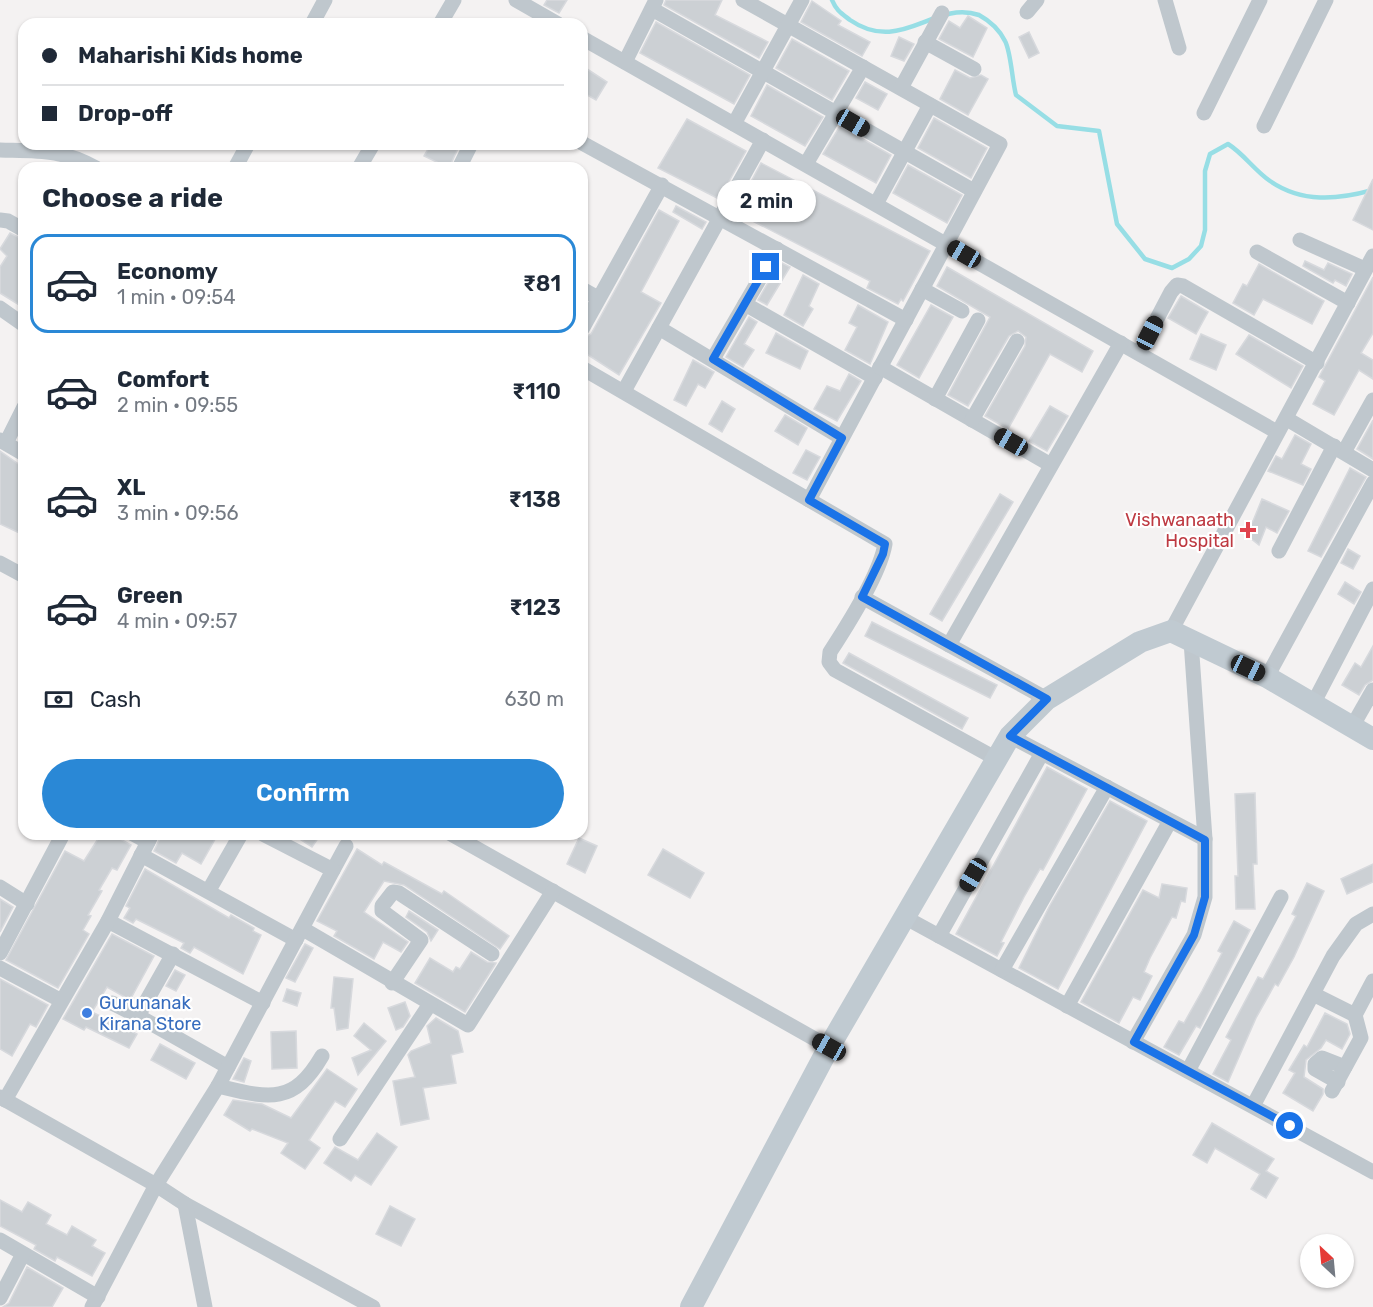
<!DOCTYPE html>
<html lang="en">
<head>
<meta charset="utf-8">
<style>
  :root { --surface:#fff; --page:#f6f6f7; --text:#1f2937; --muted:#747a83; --line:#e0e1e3; --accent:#2a88d6 }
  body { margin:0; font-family:Rubik,sans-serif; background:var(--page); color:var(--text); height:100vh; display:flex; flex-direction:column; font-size:22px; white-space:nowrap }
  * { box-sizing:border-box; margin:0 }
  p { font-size:20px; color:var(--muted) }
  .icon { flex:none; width:33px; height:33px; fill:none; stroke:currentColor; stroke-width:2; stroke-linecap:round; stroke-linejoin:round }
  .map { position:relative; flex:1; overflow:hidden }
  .drawer { position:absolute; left:18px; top:162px; width:570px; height:678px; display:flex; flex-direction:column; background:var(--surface); border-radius:18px; box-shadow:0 2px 4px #0004 }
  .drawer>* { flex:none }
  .banner { position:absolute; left:18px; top:18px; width:570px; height:132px; border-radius:18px; box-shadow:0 2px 4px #0004; display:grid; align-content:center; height:132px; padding:0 24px; background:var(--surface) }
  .needle { width:39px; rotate:334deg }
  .buttons { position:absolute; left:1300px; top:1234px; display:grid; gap:12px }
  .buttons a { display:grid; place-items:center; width:54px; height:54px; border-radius:50%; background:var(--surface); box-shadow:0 2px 4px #0004; font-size:30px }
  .end { position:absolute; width:27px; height:27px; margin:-14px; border:8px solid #1a73e8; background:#fff; box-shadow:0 0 0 3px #fff }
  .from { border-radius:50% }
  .bubble { position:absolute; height:42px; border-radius:21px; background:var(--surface); box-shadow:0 2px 4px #0004; font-size:20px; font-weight:600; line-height:42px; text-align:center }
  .car { position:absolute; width:18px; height:36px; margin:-18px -9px; border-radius:8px; box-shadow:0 0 4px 2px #0007; background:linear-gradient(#222 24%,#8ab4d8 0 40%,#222 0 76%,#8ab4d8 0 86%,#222 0) }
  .banner b { display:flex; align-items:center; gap:21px; height:57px; font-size:22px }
  .banner b+b { border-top:2px solid var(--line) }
  .banner i { width:15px; height:15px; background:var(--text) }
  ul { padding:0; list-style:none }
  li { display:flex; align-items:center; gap:18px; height:99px; margin:0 12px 9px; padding:0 12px; border:3px solid transparent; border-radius:18px }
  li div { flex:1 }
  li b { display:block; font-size:22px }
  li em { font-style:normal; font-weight:600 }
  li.current { border-color:var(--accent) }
  li>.icon { width:54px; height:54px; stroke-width:1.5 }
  h2 { padding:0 24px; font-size:27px; line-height:72px }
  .pay { display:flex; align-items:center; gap:15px; height:66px; padding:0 24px; font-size:22px }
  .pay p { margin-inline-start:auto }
  .primary-button { display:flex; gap:12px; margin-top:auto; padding:12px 24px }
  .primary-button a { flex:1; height:69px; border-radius:36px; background:var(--accent); color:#fff; font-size:24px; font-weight:600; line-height:69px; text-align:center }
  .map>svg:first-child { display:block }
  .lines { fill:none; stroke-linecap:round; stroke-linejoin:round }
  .stream { stroke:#97dee5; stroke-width:4.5 }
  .building { fill:#ccd0d4; stroke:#d7d9dd; stroke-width:1.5 }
  .street { stroke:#bfc7cd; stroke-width:15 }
  .secondary { stroke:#c0cad1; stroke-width:22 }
  .route { stroke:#1a73e8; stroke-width:8 }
  .health-dot { fill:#e0444e; stroke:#fff; stroke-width:2 }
  .shop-dot { fill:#3f7fe0; stroke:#fff; stroke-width:2 }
  .labels { text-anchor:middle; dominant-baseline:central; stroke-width:4.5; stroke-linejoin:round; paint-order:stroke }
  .health-label { font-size:18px; fill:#be3a42; stroke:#fff; text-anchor:end }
  .shop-label { font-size:18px; fill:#366cbe; stroke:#fff; text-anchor:start }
</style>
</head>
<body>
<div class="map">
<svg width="1373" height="1307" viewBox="0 0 1373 1307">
  <rect width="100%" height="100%" fill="#f4f2f2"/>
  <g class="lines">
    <!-- stream -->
    <path class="stream" d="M832,0C836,10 841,13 850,20C901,55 933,0 979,15C990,21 999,29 1005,41C1011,52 1012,80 1016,95L1057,126L1099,131L1117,224L1145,259L1172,268L1189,259L1201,246L1205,230V171L1210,154L1228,144C1244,154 1254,170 1270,181C1302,203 1337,200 1373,190"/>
  </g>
  <!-- building -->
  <g class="building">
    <path d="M547,0H567L559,13L544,5Z"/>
    <path d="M666,0H722L715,15L768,42L759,58L664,5Z"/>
    <path d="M812,1L841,21L838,25L870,42L862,56L801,22Z"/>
    <path d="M968,16L987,28L973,57L939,39L949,21L960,28Z"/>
    <path d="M656,22L750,75L734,104L640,53Z"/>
    <path d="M1029,32L1039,53L1029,58L1019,37Z"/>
    <path d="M899,37L914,44L904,61L891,56Z"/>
    <path d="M792,39L849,71L832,100L776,68Z"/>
    <path d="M587,69L607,82L596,100L582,92V77Z"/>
    <path d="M955,70L970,78L981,75L988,79L968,115L940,99Z"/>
    <path d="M865,82L887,94L878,110L856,98Z"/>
    <path d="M767,85L823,117L805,146L751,116Z"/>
    <path d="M934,118L987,148L971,178L918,148Z"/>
    <path d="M687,119L746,151L719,199L658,168Z"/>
    <path d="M840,126L891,155L876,183L823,154Z"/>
    <path d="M431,144H460L449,168L424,156Z"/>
    <path d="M761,163L930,251L903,301L901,299L898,304L867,288L870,281L737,213V208Z"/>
    <path d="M908,165L962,195L947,223L893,193Z"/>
    <path d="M1373,179V230L1353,220Z"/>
    <path d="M676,206L706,222L702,229L673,212Z"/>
    <path d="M659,210L679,221L641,292L661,303L619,375L582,351V339L591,334Z"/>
    <path d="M10,233L24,240V308L0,293V267L7,256L0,249Z"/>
    <path d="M1305,261L1324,270L1328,263L1352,274L1346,286L1335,280L1333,283L1303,266Z"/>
    <path d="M780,262L790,267L767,305L758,300Z"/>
    <path d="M1259,264L1324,301L1312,324L1263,299L1254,315L1233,303L1243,284L1247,286Z"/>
    <path d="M947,267L1093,351L1082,372L1050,354L1008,429L985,416L1025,346L1026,337L1018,331L1009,336L968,406L948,395L990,317L937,286Z"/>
    <path d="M803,275L819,284L809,306L813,309L803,326L784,315Z"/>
    <path d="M1373,277V333L1361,353L1373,360V379L1359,370L1334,415L1313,404L1325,381L1319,377Z"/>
    <path d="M1181,296L1208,312L1196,334L1168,318Z"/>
    <path d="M858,305L888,322L870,364L845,350L857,327L849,323Z"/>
    <path d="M931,305L953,317L919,378L897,365Z"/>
    <path d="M749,317L757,322L744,344L754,350L743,367L726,357Z"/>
    <path d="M776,333L808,351L800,369L766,353Z"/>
    <path d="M1201,334L1226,345L1216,370L1190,359Z"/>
    <path d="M1249,335L1303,366L1291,388L1236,354Z"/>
    <path d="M693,360L714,372L705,388L698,384L686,406L674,400Z"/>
    <path d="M849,374L861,381L837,421L814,409L827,386L840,391Z"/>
    <path d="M722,401L735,409L722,432L709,424Z"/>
    <path d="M1050,406L1068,416L1047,451L1029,441Z"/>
    <path d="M785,415L807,428L798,445L775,431Z"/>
    <path d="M1373,420V459L1357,449Z"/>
    <path d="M1295,435L1311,444L1301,464L1311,469L1303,485L1268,471L1276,456L1282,459Z"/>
    <path d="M806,450L820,457L807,480L793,473Z"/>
    <path d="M0,451L24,468V535L0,524Z"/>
    <path d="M1350,468L1366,477L1321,557L1308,551Z"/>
    <path d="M1000,494L1013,502L942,621L930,614Z"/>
    <path d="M1262,499L1289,511L1277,533L1266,527L1259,545L1244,533L1253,521Z"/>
    <path d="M1348,549L1360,556L1353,569L1341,563Z"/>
    <path d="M1345,582L1361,592L1354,604L1338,594Z"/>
    <path d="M872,622L997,685L990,698L865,636Z"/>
    <path d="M1373,646V680L1365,685L1359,695L1342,685L1355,663L1361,667Z"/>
    <path d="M849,653L968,718L962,729L843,663Z"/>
    <path d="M1047,767L1087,789L1043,870L1040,869L1024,897L1001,942L1004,943L997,956L956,934Z"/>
    <path d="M1255,793L1257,864H1253L1255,909H1236L1235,876H1238L1235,794Z"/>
    <path d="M1110,801L1147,821L1058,989L1019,968L1049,907Z"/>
    <path d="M101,834H112L131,845L117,870L112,868L99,890L102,891L88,915L91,916L83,930L89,934L58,988L6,960L65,851L84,861Z"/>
    <path d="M162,834H218L201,864L182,853L176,863L154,851Z"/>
    <path d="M292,834H321L312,847Z"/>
    <path d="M579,838L597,846L585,873L567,864Z"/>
    <path d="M357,849L382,865L384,862L442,894L444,891L509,936L500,949L404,885L384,881L364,912L408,942L401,952L383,942L374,959L334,936L337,931L317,921Z"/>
    <path d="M663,849L704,873L690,898L648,875Z"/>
    <path d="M1373,864V882L1347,894L1341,879Z"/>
    <path d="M145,869L229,918L231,915L254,928L253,931L261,935L243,974L194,947L190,953L181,948L184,943L136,919L133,923L124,918L130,908L126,906Z"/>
    <path d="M1307,883L1324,891L1294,957L1278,986L1275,984L1256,1018L1228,1082L1213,1074L1231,1040L1226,1037L1258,977L1263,979L1280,947L1296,916L1292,914Z"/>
    <path d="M1162,884L1187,888L1185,902L1181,901L1176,918L1172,917L1150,958L1144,972L1152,976L1140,1000L1133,997L1119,1023L1081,1002L1143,890L1159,898Z"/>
    <path d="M0,899L13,907L0,932Z"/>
    <path d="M409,911L438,930L431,941L427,932L406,917Z"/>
    <path d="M1234,921L1250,930L1200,1028L1196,1026L1179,1055L1164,1047L1179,1021L1184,1023L1202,991L1222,953L1218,951Z"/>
    <path d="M112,934L154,956L130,1000L107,987L92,1012L137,1034L129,1048L86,1027L84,1030L63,1019Z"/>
    <path d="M305,944L313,948L295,982L286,978Z"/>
    <path d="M471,952L487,962L496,963L465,1012L415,983L430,958L453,972L456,967L460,969Z"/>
    <path d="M175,970L185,975L176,991L166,986Z"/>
    <path d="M334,977L353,979L348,1028L337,1030L334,1008H331Z"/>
    <path d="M0,979L48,1005L36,1027L30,1024L12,1056L0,1049Z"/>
    <path d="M287,989L301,993L297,1006L283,1001Z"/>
    <path d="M405,1002L410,1016L403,1027L396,1030L388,1008Z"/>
    <path d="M1325,1013L1347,1024L1350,1034L1342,1049L1326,1040L1321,1048L1306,1060L1304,1077L1323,1089V1094L1313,1111L1283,1093L1295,1073L1289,1070L1304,1045L1307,1047Z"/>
    <path d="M436,1018L458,1031L463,1052L451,1055L456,1083L423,1088L429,1119L401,1125L393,1081L415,1077L408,1055L411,1051L431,1043L427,1026Z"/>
    <path d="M364,1023L386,1041L358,1075L352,1058L371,1050L354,1036Z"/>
    <path d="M296,1031L297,1068L272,1069L271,1032Z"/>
    <path d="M160,1044L195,1063L186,1079L151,1060Z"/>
    <path d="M244,1058L251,1061L244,1082L233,1079Z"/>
    <path d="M327,1069L357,1089L345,1107L335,1101L309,1140L320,1148L305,1169L281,1153L288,1143L252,1129L250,1131L224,1115L233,1100L262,1104L291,1118Z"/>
    <path d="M1212,1123L1274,1159L1266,1171L1278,1178L1266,1198L1251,1189L1260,1174L1215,1148L1207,1163L1193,1155Z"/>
    <path d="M377,1133L397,1147L371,1185L355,1175L351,1181L324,1163L335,1147L358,1160Z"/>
    <path d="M0,1200L22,1212L28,1202L51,1215L46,1224L67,1235L72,1226L96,1240L92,1246L105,1253L92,1276L57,1257L55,1261L34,1249L36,1245L0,1226Z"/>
    <path d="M390,1206L415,1219L401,1246L376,1234Z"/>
    <path d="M27,1267L63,1288L52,1307H3L9,1303Z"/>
  </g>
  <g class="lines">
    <!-- street -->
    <g class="street">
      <path d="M516,0L558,24"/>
      <path d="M743,0L1000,144L809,500"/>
      <path d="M1165,0L1179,48"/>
      <path d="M652,9L974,191"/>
      <path d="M1027,12L1037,0"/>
      <path d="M312,24L325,0"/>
      <path d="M440,24L454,0"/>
      <path d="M582,38L1277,432"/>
      <path d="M925,42L974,69"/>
      <path d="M625,62L656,0"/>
      <path d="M901,88L942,13"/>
      <path d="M1204,113L1260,0"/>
      <path d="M734,124L802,0"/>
      <path d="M1264,126L1326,0"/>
      <path d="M582,143L906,320"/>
      <path d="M0,150C37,151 63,149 96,168"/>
      <path d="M806,164L863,67"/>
      <path d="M235,168L248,144"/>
      <path d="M359,168L373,144"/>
      <path d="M459,168L471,144"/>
      <path d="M876,204L930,105"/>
      <path d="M0,220L8,221L24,230"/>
      <path d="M1300,240L1365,269"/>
      <path d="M1257,252L1348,303"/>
      <path d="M582,289L598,298"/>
      <path d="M922,289L962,311"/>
      <path d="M745,304L875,378"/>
      <path d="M0,308L24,325"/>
      <path d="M659,328L842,438"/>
      <path d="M582,329L662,185"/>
      <path d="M1139,353L1171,292L1177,285L1183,286L1317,363"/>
      <path d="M713,359L777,249"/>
      <path d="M880,367L1051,465"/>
      <path d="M582,368L885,544C880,574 847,626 830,652L829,662L835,670L995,758"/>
      <path d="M624,391L763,140"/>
      <path d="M935,399L978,320"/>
      <path d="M1287,419L1373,470"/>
      <path d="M972,420L1017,341"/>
      <path d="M0,440L24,454"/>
      <path d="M6,443L24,407"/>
      <path d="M1344,452L1373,400"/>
      <path d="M1279,551L1334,446"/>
      <path d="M0,563L24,576"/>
      <path d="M862,597L1047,699"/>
      <path d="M1171,631L1373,256"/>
      <path d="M949,645L1121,343"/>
      <path d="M1267,677L1373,483"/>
      <path d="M1313,704L1373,589"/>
      <path d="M1352,727L1373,690"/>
      <path d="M1010,736L1205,839"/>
      <path d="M133,834L148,842"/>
      <path d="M451,834L829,1047"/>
      <path d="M141,855L296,940"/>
      <path d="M333,870L346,846"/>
      <path d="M0,887L27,904"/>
      <path d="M209,890L241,834"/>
      <path d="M906,918L1373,1172"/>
      <path d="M108,921L263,1003"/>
      <path d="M303,929L468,1025L553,891"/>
      <path d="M939,936L1042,753"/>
      <path d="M0,953L63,834"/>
      <path d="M173,954L138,1016L228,1067"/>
      <path d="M0,968L60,1000"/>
      <path d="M1002,970L1107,787"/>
      <path d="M392,983L421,940L382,911V906L393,892L399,893L492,954"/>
      <path d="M1313,994L1355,1015"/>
      <path d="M112,1003L138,1016"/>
      <path d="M1067,1006L1170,821"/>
      <path d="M1133,1042L1194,935L1205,897V839L1191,641"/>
      <path d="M1188,1071L1281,897"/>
      <path d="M1338,1082L1315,1069V1064L1322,1058L1345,1067"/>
      <path d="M218,1086C268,1098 293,1106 322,1056"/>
      <path d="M1332,1091L1361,1038L1355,1015L1373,981"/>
      <path d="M0,1097L156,1185L185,1204L373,1307"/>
      <path d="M5,1100L108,921L152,834"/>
      <path d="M1253,1106L1333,956L1356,924L1373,914"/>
      <path d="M340,1139L430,1004"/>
      <path d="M185,1204L205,1307"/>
      <path d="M0,1240L98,1297"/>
      <path d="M0,1298L23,1254"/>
      <path d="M92,1307L156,1185L218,1086L333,870L263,834"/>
    </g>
    <!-- secondary -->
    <path class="secondary" d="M691,1307L829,1047L1010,736L1047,699L1140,642L1171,631L1267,677L1373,739"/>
  </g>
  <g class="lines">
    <!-- route -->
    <path class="route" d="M766,267L713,359L842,438L809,500L885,544L883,554L862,597L1047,699L1010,736L1205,840V897L1194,935L1134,1042L1290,1126"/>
  </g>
  <!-- markers -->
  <path class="health-dot" d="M1245 521h6v6h6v6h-6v6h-6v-6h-6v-6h6z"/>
  <circle class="shop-dot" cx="87" cy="1013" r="6"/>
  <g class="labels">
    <!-- health labels -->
    <g class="health-label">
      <text x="1234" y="520">Vishwanaath<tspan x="1234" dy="21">Hospital</tspan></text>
    </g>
    <!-- shop labels -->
    <g class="shop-label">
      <text x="99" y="1003">Gurunanak<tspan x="99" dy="21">Kirana Store</tspan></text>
    </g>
  </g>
</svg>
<div class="buttons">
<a><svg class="needle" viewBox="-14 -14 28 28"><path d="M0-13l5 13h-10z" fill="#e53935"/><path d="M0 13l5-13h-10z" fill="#747a83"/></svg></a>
</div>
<i class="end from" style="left:1290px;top:1126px"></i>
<i class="end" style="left:766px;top:267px"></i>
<div class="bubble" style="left:717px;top:180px;width:99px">2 min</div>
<i class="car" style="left:853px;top:123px;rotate:120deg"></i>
<i class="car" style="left:964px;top:254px;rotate:300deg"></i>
<i class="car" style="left:1150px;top:333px;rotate:27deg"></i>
<i class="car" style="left:1011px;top:442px;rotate:300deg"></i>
<i class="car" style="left:1248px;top:668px;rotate:115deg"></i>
<i class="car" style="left:973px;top:875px;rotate:210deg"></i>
<i class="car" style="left:829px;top:1047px;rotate:299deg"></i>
<div class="banner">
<b><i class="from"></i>Maharishi Kids home</b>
<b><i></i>Drop-off</b>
</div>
<section class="drawer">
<h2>Choose a ride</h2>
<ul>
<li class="current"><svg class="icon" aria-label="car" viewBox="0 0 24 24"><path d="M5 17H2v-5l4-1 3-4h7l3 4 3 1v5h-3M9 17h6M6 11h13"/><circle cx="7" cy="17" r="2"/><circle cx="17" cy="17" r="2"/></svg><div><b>Economy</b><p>1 min · 09:54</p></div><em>₹81</em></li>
<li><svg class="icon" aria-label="car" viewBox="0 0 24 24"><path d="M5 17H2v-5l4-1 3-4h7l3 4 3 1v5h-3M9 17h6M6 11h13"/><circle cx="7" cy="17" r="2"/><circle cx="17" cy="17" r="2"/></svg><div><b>Comfort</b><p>2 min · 09:55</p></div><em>₹110</em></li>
<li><svg class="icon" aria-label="car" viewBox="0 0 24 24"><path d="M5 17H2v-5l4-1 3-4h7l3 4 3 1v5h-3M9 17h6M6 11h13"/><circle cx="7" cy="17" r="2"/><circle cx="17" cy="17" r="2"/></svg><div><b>XL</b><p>3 min · 09:56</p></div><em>₹138</em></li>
<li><svg class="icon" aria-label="car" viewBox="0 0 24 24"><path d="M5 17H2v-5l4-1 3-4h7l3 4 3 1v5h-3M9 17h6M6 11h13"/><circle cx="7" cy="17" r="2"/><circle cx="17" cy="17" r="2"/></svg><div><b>Green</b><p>4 min · 09:57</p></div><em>₹123</em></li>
</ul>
<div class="pay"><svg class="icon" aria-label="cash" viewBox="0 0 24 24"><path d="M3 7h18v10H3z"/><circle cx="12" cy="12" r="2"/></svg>Cash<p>630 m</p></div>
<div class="primary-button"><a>Confirm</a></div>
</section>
</div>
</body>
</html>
